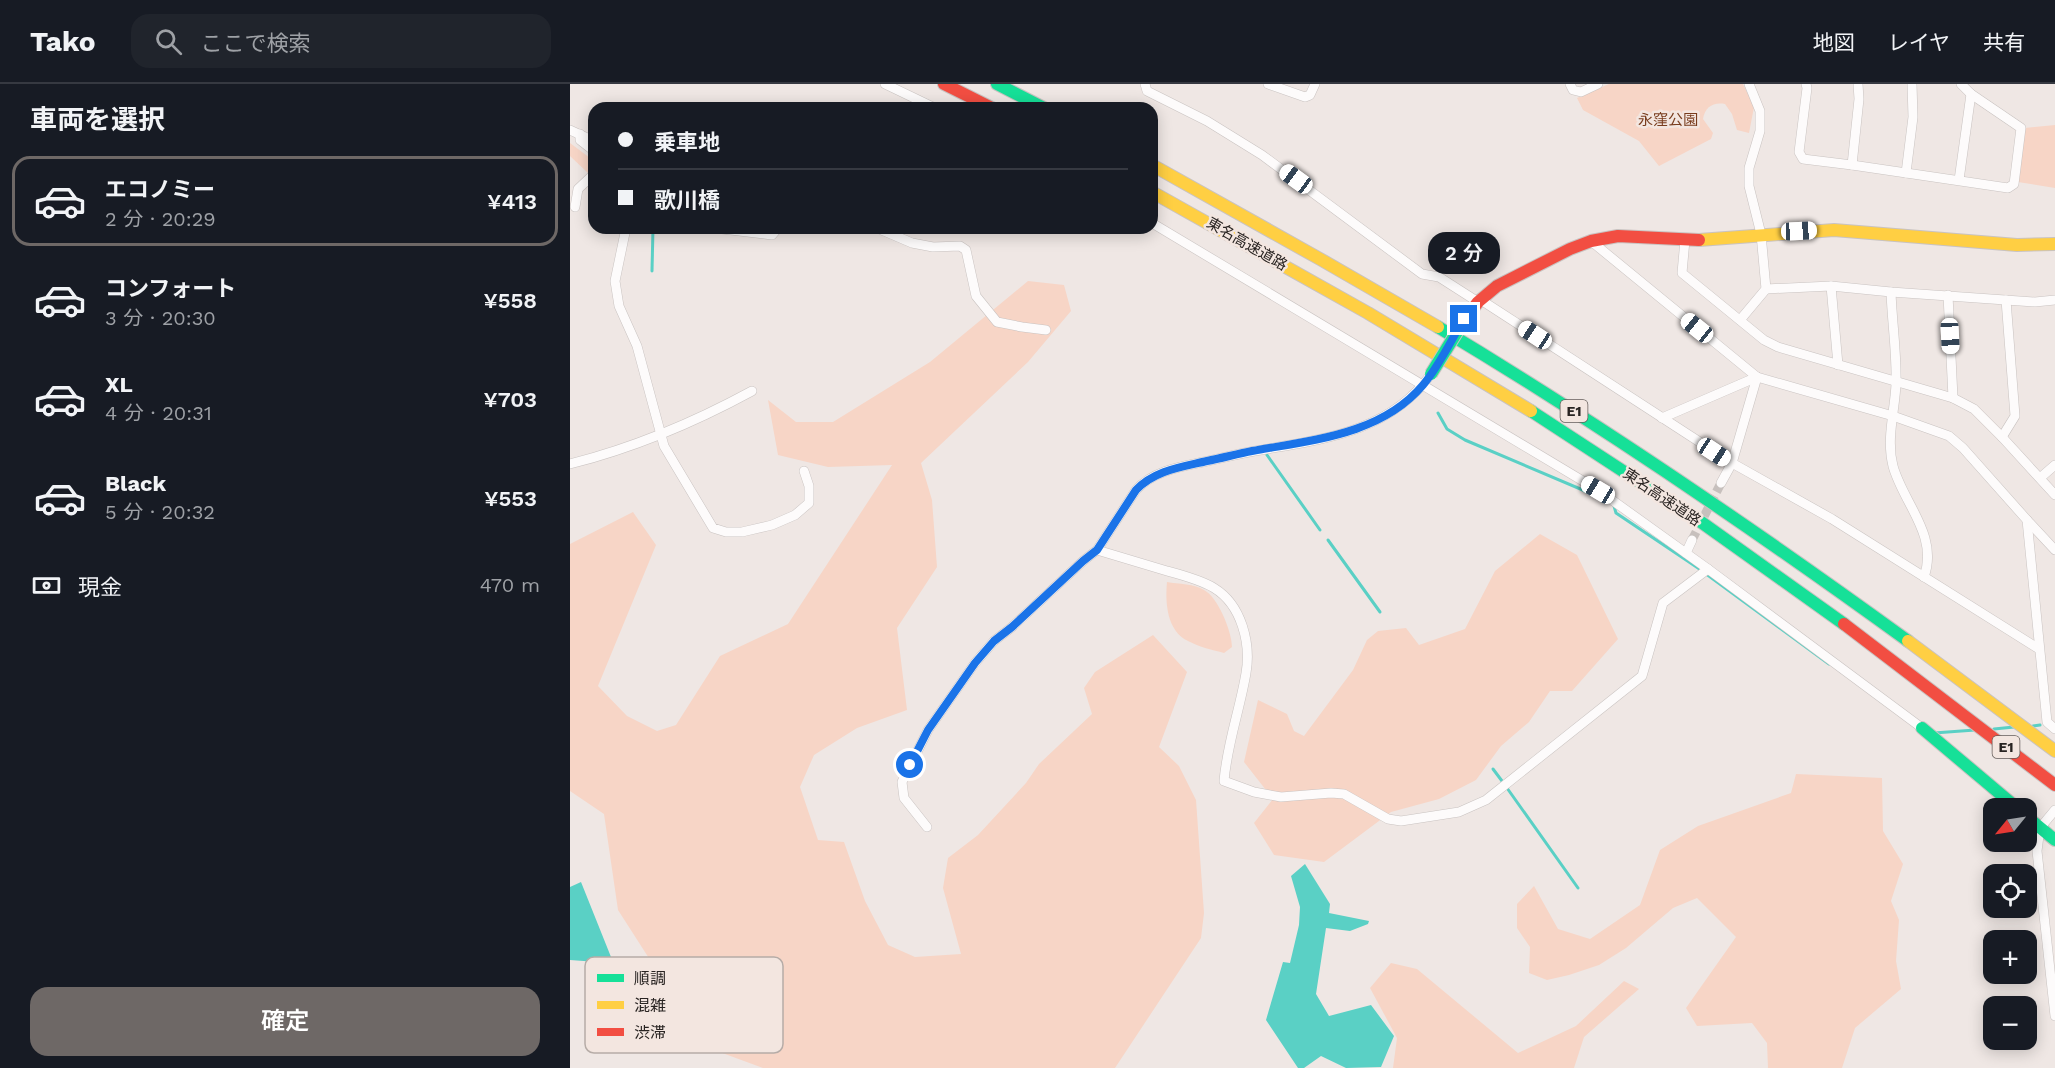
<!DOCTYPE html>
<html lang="ja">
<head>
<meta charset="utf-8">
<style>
  :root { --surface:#171b24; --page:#20242c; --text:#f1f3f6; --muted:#9ea1a6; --line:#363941; --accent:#6e6866 }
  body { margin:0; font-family:"Work Sans","Noto Sans JP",sans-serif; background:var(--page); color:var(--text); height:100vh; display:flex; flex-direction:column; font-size:22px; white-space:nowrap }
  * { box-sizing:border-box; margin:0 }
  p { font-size:20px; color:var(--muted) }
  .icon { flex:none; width:33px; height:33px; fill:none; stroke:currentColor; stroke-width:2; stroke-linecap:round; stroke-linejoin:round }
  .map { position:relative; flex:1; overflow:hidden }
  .details { display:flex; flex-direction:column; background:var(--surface); width:570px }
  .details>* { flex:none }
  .top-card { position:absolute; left:18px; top:18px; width:570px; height:132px; border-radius:18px; box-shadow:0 3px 15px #0003; display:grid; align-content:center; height:132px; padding:0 30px; background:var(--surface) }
  .needle { width:39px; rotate:240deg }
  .controls { position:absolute; left:1413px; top:714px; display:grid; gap:12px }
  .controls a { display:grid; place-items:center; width:54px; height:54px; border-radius:12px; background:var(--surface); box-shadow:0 3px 15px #0003; font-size:30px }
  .end { position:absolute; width:27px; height:27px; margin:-14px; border:8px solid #1a73e8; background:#fff; box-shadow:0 0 0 3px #fff }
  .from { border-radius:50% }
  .bubble { position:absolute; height:42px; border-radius:18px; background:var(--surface); box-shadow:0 3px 15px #0003; font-size:20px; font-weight:600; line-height:42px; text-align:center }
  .car { position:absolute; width:18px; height:36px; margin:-18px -9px; border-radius:8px; box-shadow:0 0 4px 2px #0007; background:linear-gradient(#fff 24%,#345 0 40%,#fff 0 76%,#345 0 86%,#fff 0) }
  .top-card b { display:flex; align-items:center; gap:21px; height:57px; font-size:22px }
  .top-card b+b { border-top:2px solid var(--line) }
  .top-card i { width:15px; height:15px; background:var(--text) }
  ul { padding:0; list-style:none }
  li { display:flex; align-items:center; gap:18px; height:90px; margin:0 12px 9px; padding:0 18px; border:3px solid transparent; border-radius:18px }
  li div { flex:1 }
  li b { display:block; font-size:22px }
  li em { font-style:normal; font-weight:600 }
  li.active { border-color:var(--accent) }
  li>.icon { width:54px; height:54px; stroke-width:1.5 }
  h2 { padding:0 30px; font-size:27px; line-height:72px }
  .pay { display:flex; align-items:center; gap:15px; height:66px; padding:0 30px; font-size:22px }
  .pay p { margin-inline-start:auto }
  .action { display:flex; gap:12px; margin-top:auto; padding:12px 30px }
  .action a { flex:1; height:69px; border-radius:18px; background:var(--accent); color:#fff; font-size:24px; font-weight:600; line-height:69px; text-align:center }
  header { display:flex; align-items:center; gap:36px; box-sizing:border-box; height:84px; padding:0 30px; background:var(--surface); border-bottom:2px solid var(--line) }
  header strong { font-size:28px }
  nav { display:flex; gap:33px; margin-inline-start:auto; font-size:21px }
  .search { width:420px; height:54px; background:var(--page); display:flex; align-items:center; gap:15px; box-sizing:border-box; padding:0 21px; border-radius:18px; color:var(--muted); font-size:22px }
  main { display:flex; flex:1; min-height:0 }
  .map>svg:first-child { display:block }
  .green { fill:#f7d5c6 }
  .water { fill:#5ad0c5 }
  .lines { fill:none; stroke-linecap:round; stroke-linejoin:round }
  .stream { stroke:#5ad0c5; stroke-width:3 }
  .street-tunnel { stroke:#c7c0bd; stroke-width:9; stroke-dasharray:9 4.5; stroke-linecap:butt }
  .street-casing { stroke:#c9c3c1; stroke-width:10 }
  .fast-casing { stroke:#c9c3c1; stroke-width:14 }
  .slow-casing { stroke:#c9c3c1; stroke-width:14 }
  .jam-casing { stroke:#c9c3c1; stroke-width:14 }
  .street { stroke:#fdfbfb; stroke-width:9 }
  .fast { stroke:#16e098; stroke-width:12 }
  .slow { stroke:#ffcf43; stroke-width:12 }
  .jam { stroke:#f24e42; stroke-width:12 }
  .fast-bridge-casing { stroke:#c9c3c1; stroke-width:14; stroke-linecap:butt }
  .fast-bridge { stroke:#16e098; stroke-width:12 }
  .route { stroke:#1a73e8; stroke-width:8 }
  .labels { text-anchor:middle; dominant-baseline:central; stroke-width:5; stroke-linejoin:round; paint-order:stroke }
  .shield { fill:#f3e6e0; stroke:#665e5b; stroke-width:1.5 }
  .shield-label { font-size:14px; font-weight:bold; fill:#292422 }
  .park-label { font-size:15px; fill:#793d1e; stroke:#f3e6e0 }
  .street-label { font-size:15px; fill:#292422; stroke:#f3e6e0 }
  .key { fill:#f3e6e0; stroke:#b6aca7; stroke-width:1.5 }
  .key-label { font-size:16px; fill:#292422 }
</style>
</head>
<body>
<header>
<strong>Tako</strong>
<div class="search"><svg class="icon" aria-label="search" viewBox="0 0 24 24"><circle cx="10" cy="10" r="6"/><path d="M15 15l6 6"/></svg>ここで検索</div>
<nav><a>地図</a><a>レイヤ</a><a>共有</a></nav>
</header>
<main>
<section class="details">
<h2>車両を選択</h2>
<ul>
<li class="active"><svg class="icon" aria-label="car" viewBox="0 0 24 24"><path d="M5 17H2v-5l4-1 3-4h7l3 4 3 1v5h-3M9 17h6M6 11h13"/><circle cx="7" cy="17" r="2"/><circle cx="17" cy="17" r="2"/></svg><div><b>エコノミー</b><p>2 分 · 20:29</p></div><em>¥413</em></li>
<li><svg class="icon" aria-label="car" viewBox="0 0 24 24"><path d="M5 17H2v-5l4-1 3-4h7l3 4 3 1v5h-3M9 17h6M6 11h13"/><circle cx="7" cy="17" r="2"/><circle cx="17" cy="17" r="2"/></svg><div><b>コンフォート</b><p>3 分 · 20:30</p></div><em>¥558</em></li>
<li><svg class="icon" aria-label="car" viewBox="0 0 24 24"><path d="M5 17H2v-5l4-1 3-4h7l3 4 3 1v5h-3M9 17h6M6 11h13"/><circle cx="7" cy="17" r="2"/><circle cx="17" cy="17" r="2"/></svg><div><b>XL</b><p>4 分 · 20:31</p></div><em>¥703</em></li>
<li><svg class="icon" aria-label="car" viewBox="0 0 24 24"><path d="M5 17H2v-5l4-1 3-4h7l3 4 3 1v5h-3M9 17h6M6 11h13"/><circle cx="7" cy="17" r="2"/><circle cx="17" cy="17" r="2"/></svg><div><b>Black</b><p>5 分 · 20:32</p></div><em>¥553</em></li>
</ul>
<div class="pay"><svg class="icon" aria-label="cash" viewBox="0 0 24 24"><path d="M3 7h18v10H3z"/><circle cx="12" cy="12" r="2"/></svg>現金<p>470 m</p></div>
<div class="action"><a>確定</a></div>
</section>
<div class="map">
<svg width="1485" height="984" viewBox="0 0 1485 984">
  <rect width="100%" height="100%" fill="#efe7e4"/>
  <!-- green -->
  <g class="green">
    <path d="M1039,0H1173L1184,23L1179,49L1167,46L1162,30L1155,20C1143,18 1135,23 1133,35L1143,49L1141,55L1089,82L1069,57L1013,26L1007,14Z"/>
    <path d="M1485,41V104L1448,98L1455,44Z"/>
    <path d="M0,59L24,77V85L19,90L0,72Z"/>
    <path d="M458,197L494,201L501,227L458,278L351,379L362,416L367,483L327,544L337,626L287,644L244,671L230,703L248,756L274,758L295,817L318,861L345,873L391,870L373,804L378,774L408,751L456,699L469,680L522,630L514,604L525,588L583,551L617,588L589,663L609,682L626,716L634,829L631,854L545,984H193L136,963L48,826L34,730L0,707V460L63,428L86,461L28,602L57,632L87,647L106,641L150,572L218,540L322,381L258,383L208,371L198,316L226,338H263L360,278Z"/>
    <path d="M970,450L1007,471L1048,555L1002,607H980L959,638L931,662L906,696L869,715L821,728L754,778L704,771L684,739L703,715L674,678L688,616L717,630L724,647L734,652L783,586L797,556L808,547L836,544L849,561L895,545L925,487Z"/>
    <path d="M597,498C608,500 625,500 634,506C648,513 662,548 662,563L654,569C643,566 629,563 618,557C597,547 595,519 597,498Z"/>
    <path d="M1226,690L1312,694L1313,747L1333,780L1321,817L1329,836L1326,877L1331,905L1285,944L1272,984H1198L1197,959L1182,939L1127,942L1116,924L1166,853L1127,814L1103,824L1056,864L1029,881L999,891L977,896L959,889L960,863L947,844V820L964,802L988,845L1020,855L1070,821L1090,766L1128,742L1221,709Z"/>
    <path d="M821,879L847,885L948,969L1006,942L1054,897L1069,905L1014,953L1004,984H823L827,954L800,904Z"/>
  </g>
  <!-- water -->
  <g class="water">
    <path d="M735,780L760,820L759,829L799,837L798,840L780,847L756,844L746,910L759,932L801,921L824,952L811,983L776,984L751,972L734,984H728L696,936L713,878L720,879L729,841L730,823L721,792Z"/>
    <path d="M11,798L43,878L41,879L0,876V803Z"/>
  </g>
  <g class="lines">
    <!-- stream -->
    <g class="stream">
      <path d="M82,187L83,144"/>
      <path d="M868,329L877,345L895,356L1034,415"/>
      <path d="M697,371L750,446"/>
      <path d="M1044,422L1046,429L1128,484L1259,580"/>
      <path d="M758,456L810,528"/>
      <path d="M1463,642L1470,641"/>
      <path d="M1424,645L1444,643"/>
      <path d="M1364,649L1405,646"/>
      <path d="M923,685L932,697"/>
      <path d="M937,704L1008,804"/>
    </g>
    <!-- street-tunnel -->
    <path class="street-tunnel" d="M1122,456L1151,399"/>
    <defs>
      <g id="street">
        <path d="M315,0L365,24"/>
        <path d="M575,0L577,7L637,37L692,71L852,190L869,193L908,218"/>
        <path d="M698,0L735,13L740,11L745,0"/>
        <path d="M1000,0L1003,6L1011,8L1028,0"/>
        <path d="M1236,0L1237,4L1229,68L1233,75L1282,81L1289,15L1288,0"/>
        <path d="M0,46L24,57"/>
        <path d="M10,50V56L24,67"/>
        <path d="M1282,81L1438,104L1444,100L1451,44L1401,10L1391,0"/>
        <path d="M1336,89L1343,33L1342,0"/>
        <path d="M1389,96L1401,10"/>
        <path d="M5,123L8,105L24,90"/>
        <path d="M582,139L1028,406L1138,485L1352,644"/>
        <path d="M56,144L45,197L49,222L67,262L94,362L143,444L156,448H172L202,441L225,431L239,419V402L234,387"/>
        <path d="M144,144L202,151L208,144"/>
        <path d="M307,144L342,159L363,163L390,162L396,166L406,212L427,238L452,243L476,246"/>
        <path d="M1115,156L1112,189L1194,256L1208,263L1383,314L1404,325L1432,353L1485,411"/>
        <path d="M1021,157L1187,293L1323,332L1379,352L1393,364L1457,436L1477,638L1485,645"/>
        <path d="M1261,202L1268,281"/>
        <path d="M1196,205L1261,202L1321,208L1465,218L1485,216"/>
        <path d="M1321,208C1322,238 1327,270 1326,300C1325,326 1316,355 1323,382C1333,419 1369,451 1354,493"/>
        <path d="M1378,211L1383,314"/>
        <path d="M911,216L1162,379L1262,435L1469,565"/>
        <path d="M1170,236L1196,205L1191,150L1179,102V84L1190,47V27L1179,0"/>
        <path d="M1092,334L1187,293"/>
        <path d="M1432,353L1445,332L1436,216"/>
        <path d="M0,380C63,364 125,338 182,307"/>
        <path d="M1470,394L1485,381"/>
        <path d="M1151,399L1162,379L1187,293"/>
        <path d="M1457,436L1485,466"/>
        <path d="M527,466C551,473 574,480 597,487C612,491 631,496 644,504C672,521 681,560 676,589C670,625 657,660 654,697L684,708L711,713L761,709L774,710L818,735L831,737L889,728L916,716L1072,592L1093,519L1138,485"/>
        <path d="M1116,469L1122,456"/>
        <path d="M1485,726L1470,744L1467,767L1485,932"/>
        <path d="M357,743L334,714L332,698L358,646L405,579L424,557L442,543L513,477L527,466L566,406C583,387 609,383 633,378C652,374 671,369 691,366C755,355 821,347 861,290"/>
      </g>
      <g id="fast">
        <path d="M427,0L474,24"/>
        <path d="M868,243C1030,340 1185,446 1338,557"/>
        <path d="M961,327L1131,438L1274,540"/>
        <path d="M1352,644L1447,724"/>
        <path d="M1456,732L1485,756"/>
      </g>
      <g id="slow">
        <path d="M582,81L750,175L868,243"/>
        <path d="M582,108L798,229L961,327"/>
        <path d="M1129,156L1264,146L1447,161L1485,160"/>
        <path d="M1338,557L1485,667"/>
      </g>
      <g id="jam">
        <path d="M374,0L422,24"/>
        <path d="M895,235L908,218L927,202L1000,165L1021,157L1048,152L1129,156"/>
        <path d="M1274,540L1485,701"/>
      </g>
    </defs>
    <!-- street casing -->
    <use href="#street" class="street-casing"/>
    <!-- fast casing -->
    <use href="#fast" class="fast-casing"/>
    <!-- slow casing -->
    <use href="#slow" class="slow-casing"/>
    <!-- jam casing -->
    <use href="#jam" class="jam-casing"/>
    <!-- street -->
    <use href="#street" class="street"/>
    <!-- fast -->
    <use href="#fast" class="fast"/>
    <!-- slow -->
    <use href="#slow" class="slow"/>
    <!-- jam -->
    <use href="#jam" class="jam"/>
    <defs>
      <path id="fast-bridge" d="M861,290L895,235"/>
    </defs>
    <!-- fast-bridge casing -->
    <use href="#fast-bridge" class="fast-bridge-casing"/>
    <!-- fast-bridge -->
    <use href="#fast-bridge" class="fast-bridge"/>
  </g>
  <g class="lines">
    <!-- route -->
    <path class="route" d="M340,681L358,646L405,579L424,557L442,543L513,477L527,466L566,406C585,386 612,383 637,377C652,374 667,370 682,367C742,356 811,351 853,301C870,281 881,256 894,235"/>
  </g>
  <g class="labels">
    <!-- shield labels -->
    <g class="shield">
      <rect x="990.5" y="316" width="27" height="22" rx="4.5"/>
      <rect x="1422.5" y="652" width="27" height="22" rx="4.5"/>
    </g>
    <g class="shield-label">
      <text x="1004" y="327">E1</text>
      <text x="1436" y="663">E1</text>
    </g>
    <!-- park labels -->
    <g class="park-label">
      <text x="1098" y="36">永窪公園</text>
    </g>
    <!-- street labels -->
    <g class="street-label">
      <text transform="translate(677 160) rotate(30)">東名高速道路</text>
      <text transform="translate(1092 413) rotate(34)">東名高速道路</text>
    </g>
  </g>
  <!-- legend -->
  <rect x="15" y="873" width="198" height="96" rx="9" class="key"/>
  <rect x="27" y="890" width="27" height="8" fill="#16e098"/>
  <rect x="27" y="917" width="27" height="8" fill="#ffcf43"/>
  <rect x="27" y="944" width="27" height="8" fill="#f24e42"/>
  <g class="key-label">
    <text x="64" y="900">順調</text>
    <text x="64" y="927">混雑</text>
    <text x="64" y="954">渋滞</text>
  </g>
</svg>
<div class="controls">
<a><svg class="needle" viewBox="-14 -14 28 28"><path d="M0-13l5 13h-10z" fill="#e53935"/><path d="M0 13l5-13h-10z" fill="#9ea1a6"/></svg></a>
<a><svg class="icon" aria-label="locate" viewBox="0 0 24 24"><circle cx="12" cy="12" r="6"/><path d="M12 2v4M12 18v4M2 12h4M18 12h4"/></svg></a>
<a>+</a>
<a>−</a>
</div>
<i class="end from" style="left:340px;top:681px"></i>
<i class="end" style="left:894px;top:235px"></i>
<div class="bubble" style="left:858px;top:148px;width:72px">2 分</div>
<i class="car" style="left:726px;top:95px;rotate:306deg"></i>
<i class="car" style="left:1229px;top:147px;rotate:87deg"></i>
<i class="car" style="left:1127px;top:244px;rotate:309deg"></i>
<i class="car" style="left:965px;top:251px;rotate:303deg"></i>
<i class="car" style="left:1380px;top:252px;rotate:177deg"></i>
<i class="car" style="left:1144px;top:368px;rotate:123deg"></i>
<i class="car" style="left:1028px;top:406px;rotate:301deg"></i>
<div class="top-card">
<b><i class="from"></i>乗車地</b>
<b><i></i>歌川橋</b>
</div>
</div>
</main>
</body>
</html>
